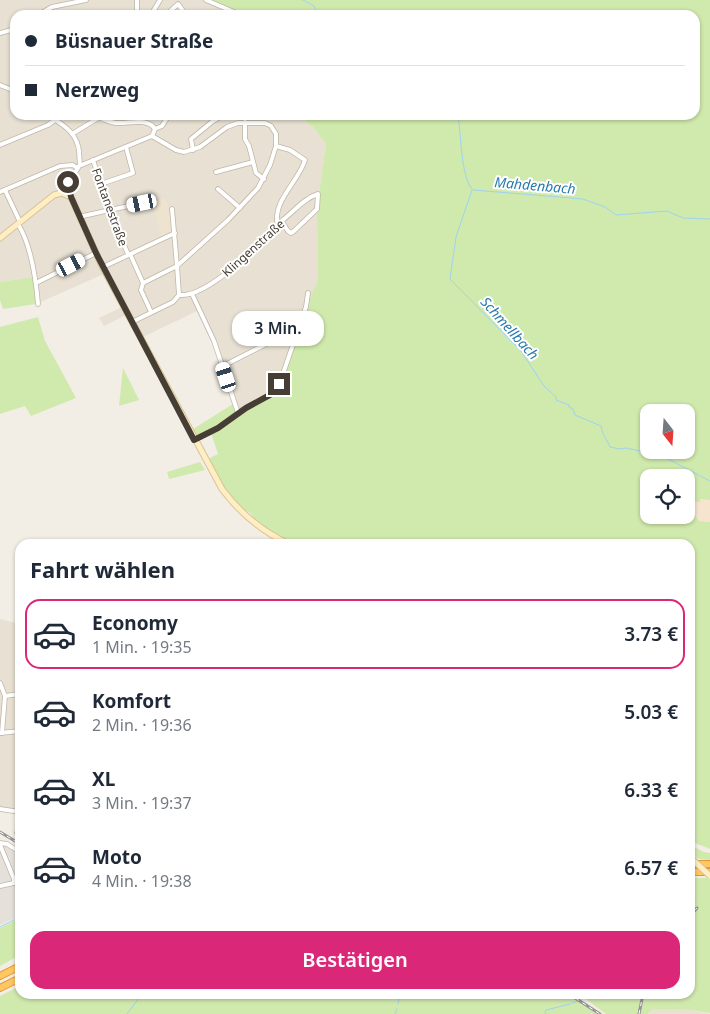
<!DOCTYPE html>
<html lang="de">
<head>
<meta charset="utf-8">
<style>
  :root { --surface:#fff; --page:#f2f2f3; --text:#1f2937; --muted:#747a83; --line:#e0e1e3; --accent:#db2777 }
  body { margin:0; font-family:"Noto Sans",sans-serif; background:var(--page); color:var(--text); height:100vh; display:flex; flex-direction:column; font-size:19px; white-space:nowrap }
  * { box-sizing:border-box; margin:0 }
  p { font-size:16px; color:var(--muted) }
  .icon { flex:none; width:28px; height:28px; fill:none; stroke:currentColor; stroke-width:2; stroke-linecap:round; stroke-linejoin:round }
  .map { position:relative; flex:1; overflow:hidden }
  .sheet { position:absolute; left:15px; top:539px; width:680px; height:460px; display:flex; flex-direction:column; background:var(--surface); border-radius:15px; box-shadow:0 1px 4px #0004 }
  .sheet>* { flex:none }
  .banner { position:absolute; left:10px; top:10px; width:690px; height:110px; border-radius:15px; box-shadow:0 1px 4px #0004; display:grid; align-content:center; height:110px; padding:0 15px; background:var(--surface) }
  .needle { width:32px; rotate:163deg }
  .tools { position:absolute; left:640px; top:404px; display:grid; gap:10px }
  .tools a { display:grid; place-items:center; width:55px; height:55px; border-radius:10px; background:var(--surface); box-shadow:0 1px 4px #0004; font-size:25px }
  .end { position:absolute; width:22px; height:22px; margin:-11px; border:6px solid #463e34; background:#fff; box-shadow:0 0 0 2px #fff }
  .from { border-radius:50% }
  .bubble { position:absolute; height:35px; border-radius:15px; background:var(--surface); box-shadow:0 1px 4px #0004; font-size:16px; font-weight:600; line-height:35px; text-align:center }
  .car { position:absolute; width:15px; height:30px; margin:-15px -8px; border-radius:6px; box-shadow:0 0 4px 1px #0007; background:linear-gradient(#fff 24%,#345 0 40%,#fff 0 76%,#345 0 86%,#fff 0) }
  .banner b { display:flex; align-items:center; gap:18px; height:48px; font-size:19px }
  .banner b+b { border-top:1px solid var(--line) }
  .banner i { width:12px; height:12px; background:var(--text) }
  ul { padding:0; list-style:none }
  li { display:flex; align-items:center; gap:15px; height:70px; margin:0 10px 8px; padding:0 5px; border:2px solid transparent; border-radius:15px }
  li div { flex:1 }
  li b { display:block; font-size:19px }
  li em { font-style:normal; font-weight:600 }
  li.active { border-color:var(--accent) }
  li>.icon { width:45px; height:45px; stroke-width:1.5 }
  h2 { padding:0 15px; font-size:22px; line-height:60px }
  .cta { display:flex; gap:10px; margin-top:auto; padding:10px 15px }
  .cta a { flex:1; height:58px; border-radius:15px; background:var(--accent); color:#fff; font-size:20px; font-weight:600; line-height:58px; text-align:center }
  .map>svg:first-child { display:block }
  .residential { fill:#e7e0d3 }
  .commercial { fill:#f6e4cf }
  .industrial { fill:#e5e0da }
  .education { fill:#ede3ce }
  .green { fill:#d0e9ac; fill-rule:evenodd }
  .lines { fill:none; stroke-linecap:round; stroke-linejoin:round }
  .stream { stroke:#9ed3f2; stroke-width:1 }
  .street-casing { stroke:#bfb6a7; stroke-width:5.5 }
  .secondary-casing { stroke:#d8c395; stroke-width:7 }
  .highway-casing { stroke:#e29a30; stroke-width:8 }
  .street { stroke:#fff; stroke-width:4 }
  .secondary { stroke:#ffeec3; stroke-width:5 }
  .highway { stroke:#ffc664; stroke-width:6 }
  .rail-casing { stroke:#959595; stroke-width:3 }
  .rail { stroke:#fff; stroke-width:1; stroke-dasharray:4; stroke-linecap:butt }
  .secondary-bridge-casing { stroke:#d8c395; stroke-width:7; stroke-linecap:butt }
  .secondary-bridge { stroke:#ffeec3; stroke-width:5 }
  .route { stroke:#463e34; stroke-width:6 }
  .labels { text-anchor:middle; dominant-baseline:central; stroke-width:4; stroke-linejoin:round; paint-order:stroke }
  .street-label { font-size:12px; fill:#463e34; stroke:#fff }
  .water-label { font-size:14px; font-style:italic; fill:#297aad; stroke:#fff }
</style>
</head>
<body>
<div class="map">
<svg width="710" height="1014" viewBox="0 0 710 1014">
  <rect width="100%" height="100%" fill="#f3eee5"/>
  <!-- residential -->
  <g class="residential">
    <path d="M0,0H206L241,15H15V115H298L313,127L326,144L317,209L318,280L310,298L278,393L238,416L213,342L197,311L141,338L128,314L104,326L99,318L124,306L106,273L36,304L32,277L0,282Z"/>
    <path d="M0,619L20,624V810L0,807Z"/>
    <path d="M653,1009H684L710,1014H649Z"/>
  </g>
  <!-- commercial -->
  <path class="commercial" d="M706,498L710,500V522L699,521L690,509L695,502Z"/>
  <!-- industrial -->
  <g class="industrial">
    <path d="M96,115H169L164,124L155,129L150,123L113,122Z"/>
    <path d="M4,841L20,850V885H17L20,893V916L0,925V843Z"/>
  </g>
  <!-- education -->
  <path class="education" d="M165,198L169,207L172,231L162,236L151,202Z"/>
  <!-- green -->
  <g class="green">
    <path d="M206,0H710V500L701,499L700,502H695L690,509L699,521L710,522V849L690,841V544H291C283,539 260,528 256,522C251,516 252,510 242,511L223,486L208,459L218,454L211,433L195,436L190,431L233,404L238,416L278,393L310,298L318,280L317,209L326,144L313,127L298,115H695V15H241ZM649,412H686V450H649ZM649,478H686V515H649Z"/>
    <path d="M33,277L36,304L3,309L0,300V282Z"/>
    <path d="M38,317L45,341L76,398L31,416L25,406L0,414V327Z"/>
    <path d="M123,368L139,400L119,406Z"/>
    <path d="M200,462L205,470L169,479L167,472Z"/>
    <path d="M690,845L704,852L710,853V860L699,859L690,853Z"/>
    <path d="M690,878H710V1013L683,1009H653L648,1014H606L579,994H690Z"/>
    <path d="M20,918V955L0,966V928Z"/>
    <path d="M20,986V994H565L583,1003L597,1014H0V996Z"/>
  </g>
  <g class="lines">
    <!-- stream -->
    <g class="stream">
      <path d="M303,0L314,6L318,15"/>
      <path d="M458,115C461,133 461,178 472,189"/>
      <path d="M472,190L456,237L450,279L521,351L544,386L556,397V400L569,405V407L573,409L575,415L601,426C602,434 607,440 610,447L620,449L626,448L640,451L649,449"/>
      <path d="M473,190L583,199L605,207L616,215L667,211L683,218L710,219"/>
      <path d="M660,450L664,457L710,481"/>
      <path d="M0,927L20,917"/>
      <path d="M582,999L591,994"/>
      <path d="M572,1003L578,1001"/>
      <path d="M398,1004L400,995"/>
      <path d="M127,1014L142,994"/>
      <path d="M395,1014L397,1009"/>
      <path d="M545,1014L546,1010L570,1004"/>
    </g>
    <defs>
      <g id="street">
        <path d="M137,0V15"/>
        <path d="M206,0L241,15"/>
        <path d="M38,15L52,7L86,0"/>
        <path d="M151,15L160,0"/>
        <path d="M166,15L178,4L186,15"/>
        <path d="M0,33L15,29"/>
        <path d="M0,85L15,91"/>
        <path d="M48,115C60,123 74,130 78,146C80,152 79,159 80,165"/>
        <path d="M96,115C102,119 108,122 116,123C128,124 148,117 155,129"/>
        <path d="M245,122V139L249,146L256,173L264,179"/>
        <path d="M72,134L100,117"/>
        <path d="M152,136L176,150L184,152L200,147L227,127L238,123H265L271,126L276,134V146L270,165L258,188L228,220L177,266L179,295"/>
        <path d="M0,145L48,125L55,120"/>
        <path d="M276,146L290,150L305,160C299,181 271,203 278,225"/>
        <path d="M193,150L191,139L213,121L224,115"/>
        <path d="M93,160L112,218L128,254"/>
        <path d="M216,172L253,162"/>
        <path d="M101,184L133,173L126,147"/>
        <path d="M218,189L240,208"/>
        <path d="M5,190L20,222"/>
        <path d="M0,192L60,166L73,165L77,168"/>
        <path d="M59,193L68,185L79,166L152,136L155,129L162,126L169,115"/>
        <path d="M83,216L142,203"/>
        <path d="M18,224C31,245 36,280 38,304"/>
        <path d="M130,254L143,283L141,290L151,312"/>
        <path d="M103,267L175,233"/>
        <path d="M36,283L96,253"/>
        <path d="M143,283L177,266L172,209"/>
        <path d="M192,294L214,341L238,413"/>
        <path d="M179,295C209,298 263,240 284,219C295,210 305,198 318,194L317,209L294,231L291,233L288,231L282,222"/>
        <path d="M132,322L173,302L179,295"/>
        <path d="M223,366L288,333L297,332"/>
        <path d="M194,440L218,428L242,410L277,391L306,307L308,293"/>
        <path d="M19,662H20"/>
        <path d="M0,683L5,696L2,733"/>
        <path d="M5,696L20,694"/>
        <path d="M0,733L20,731"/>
        <path d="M0,809L20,812"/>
        <path d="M20,828L17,833L20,840"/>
        <path d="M0,843L7,844L20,852"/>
        <path d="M0,845L14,879V883"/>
        <path d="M0,886L14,883H20"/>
      </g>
      <path id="secondary" d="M0,238L54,195L62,193L71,197L101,264L222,489C240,513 261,531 289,544"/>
      <g id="highway">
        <path d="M690,864H710"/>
        <path d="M690,872H710"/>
        <path d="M0,976L20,966"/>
        <path d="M0,988L20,978"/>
      </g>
    </defs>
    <!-- street casing -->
    <use href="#street" class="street-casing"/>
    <!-- secondary casing -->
    <use href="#secondary" class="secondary-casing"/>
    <!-- highway casing -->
    <use href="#highway" class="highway-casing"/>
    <!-- street -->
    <use href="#street" class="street"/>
    <!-- secondary -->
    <use href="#secondary" class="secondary"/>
    <!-- highway -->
    <use href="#highway" class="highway"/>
    <defs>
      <g id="rail">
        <path d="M0,832L20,844"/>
        <path d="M690,916L697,908"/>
        <path d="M569,994L600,1014"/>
        <path d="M639,1014L643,994"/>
      </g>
    </defs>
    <!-- rail casing -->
    <use href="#rail" class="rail-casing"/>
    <!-- rail -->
    <use href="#rail" class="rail"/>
    <defs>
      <path id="secondary-bridge" d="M690,857L710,876"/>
    </defs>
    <!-- secondary-bridge casing -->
    <use href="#secondary-bridge" class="secondary-bridge-casing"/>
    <!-- secondary-bridge -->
    <use href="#secondary-bridge" class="secondary-bridge"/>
  </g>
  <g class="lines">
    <!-- route -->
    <path class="route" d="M68,182L71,197L96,253L194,440L218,428L246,408L277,391L279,384"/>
  </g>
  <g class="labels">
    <!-- street labels -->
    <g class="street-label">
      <text transform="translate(110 207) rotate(70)">Fontanestraße</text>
      <text transform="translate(253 248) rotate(-42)">Klingenstraße</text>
    </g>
    <!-- water labels -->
    <g class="water-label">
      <text transform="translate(535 185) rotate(5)">Mahdenbach</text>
      <text transform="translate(510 328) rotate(48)">Schmellbach</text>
    </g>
  </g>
</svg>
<div class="tools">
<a><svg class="needle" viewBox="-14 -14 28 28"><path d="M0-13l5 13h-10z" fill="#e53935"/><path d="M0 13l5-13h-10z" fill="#747a83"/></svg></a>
<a><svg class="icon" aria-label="locate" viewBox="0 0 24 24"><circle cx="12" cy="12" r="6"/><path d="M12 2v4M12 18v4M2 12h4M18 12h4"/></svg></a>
</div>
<i class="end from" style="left:68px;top:182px"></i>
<i class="end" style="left:279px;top:384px"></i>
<div class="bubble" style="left:232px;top:311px;width:92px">3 Min.</div>
<i class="car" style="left:142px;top:203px;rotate:258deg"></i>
<i class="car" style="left:71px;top:265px;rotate:63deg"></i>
<i class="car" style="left:226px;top:377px;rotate:342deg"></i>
<div class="banner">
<b><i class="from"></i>Büsnauer Straße</b>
<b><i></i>Nerzweg</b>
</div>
<section class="sheet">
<h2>Fahrt wählen</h2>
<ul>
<li class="active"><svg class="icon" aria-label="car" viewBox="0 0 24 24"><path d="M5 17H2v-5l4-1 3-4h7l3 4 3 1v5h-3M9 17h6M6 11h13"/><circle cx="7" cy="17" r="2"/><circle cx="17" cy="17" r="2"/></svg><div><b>Economy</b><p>1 Min. · 19:35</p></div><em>3.73 €</em></li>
<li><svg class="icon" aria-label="car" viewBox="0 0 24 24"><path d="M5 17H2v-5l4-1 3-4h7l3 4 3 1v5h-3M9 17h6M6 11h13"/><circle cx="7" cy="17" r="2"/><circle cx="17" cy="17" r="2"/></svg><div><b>Komfort</b><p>2 Min. · 19:36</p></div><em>5.03 €</em></li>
<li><svg class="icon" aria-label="car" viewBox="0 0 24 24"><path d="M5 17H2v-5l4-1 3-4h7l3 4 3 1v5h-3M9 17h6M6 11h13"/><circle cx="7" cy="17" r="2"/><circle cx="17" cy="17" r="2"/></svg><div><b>XL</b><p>3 Min. · 19:37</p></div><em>6.33 €</em></li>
<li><svg class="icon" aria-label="car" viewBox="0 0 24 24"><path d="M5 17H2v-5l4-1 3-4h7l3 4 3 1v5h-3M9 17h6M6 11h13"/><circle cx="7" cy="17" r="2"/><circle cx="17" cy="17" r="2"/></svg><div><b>Moto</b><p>4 Min. · 19:38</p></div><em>6.57 €</em></li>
</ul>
<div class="cta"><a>Bestätigen</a></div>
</section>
</div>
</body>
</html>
